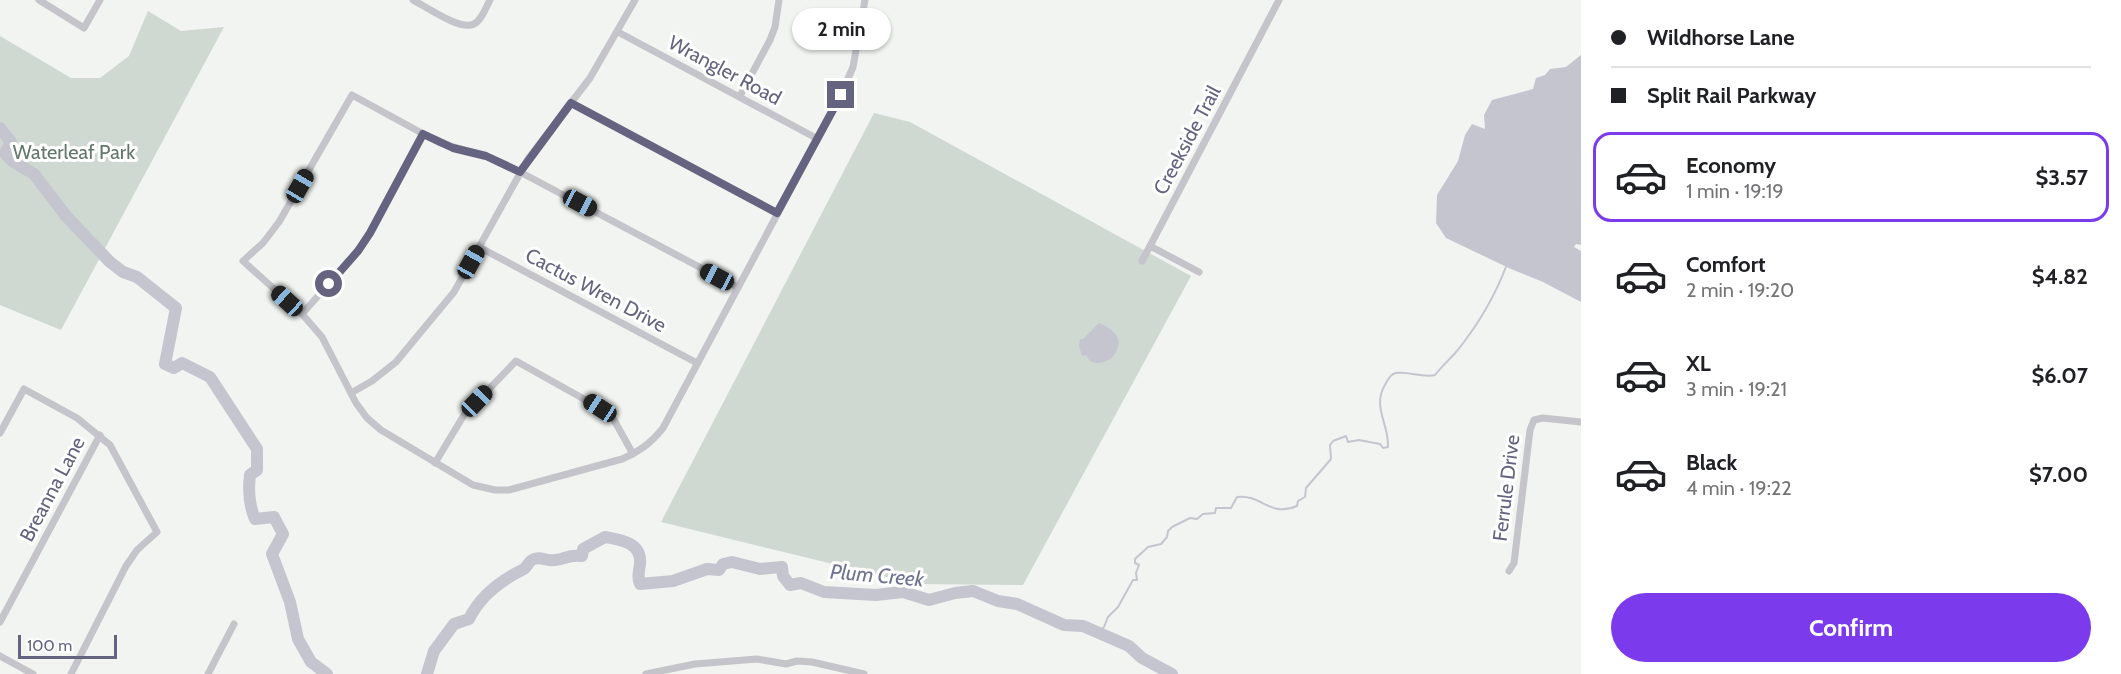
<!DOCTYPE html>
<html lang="en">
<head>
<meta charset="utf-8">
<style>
  :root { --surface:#fff; --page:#f2f2f2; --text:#202124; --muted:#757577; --line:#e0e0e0; --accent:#7c3aed }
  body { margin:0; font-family:Cabin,sans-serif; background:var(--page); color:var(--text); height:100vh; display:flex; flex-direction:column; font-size:22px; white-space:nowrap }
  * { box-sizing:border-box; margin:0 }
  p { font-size:20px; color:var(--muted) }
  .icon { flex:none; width:33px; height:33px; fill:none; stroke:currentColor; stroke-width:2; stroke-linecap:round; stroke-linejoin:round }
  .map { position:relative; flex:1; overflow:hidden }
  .drawer { display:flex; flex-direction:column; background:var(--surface); width:540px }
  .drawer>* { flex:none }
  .guide { display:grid; align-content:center; height:132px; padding:0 30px; background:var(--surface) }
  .scale { position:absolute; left:18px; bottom:15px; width:99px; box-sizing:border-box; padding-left:6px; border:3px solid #656480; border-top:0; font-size:16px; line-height:21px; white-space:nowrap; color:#656480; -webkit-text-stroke:4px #fff; paint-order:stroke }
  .end { position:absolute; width:27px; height:27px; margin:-14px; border:8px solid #656480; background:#fff; box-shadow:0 0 0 3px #fff }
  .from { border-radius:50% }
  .bubble { position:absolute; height:42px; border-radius:21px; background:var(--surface); box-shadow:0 2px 4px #0004; font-size:20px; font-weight:800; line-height:42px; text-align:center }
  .car { position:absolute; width:18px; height:36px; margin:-18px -9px; border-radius:8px; box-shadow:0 0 4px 2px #0007; background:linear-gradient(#222 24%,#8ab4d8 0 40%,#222 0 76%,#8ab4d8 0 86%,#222 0) }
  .guide b { display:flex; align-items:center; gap:21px; height:57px; font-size:22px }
  .guide b+b { border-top:2px solid var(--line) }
  .guide i { width:15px; height:15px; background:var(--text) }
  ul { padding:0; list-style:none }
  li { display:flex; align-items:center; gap:18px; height:90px; margin:0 12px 9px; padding:0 18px; border:3px solid transparent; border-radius:18px }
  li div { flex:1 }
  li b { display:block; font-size:22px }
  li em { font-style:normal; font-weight:800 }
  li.active { border-color:var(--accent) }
  li>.icon { width:54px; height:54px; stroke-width:1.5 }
  .primary-button { display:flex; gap:12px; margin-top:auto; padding:12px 30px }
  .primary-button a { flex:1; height:69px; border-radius:36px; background:var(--accent); color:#fff; font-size:24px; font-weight:800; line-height:69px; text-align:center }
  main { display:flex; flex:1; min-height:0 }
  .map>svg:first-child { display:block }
  .green { fill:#cfd9d2 }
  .water { fill:#c4c5cf }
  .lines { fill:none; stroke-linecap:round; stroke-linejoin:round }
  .stream { stroke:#c4c5cf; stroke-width:2 }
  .river { stroke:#c4c5cf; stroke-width:12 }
  .street { stroke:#c4c4ca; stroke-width:7 }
  .route { stroke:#656480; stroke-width:8 }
  .labels { text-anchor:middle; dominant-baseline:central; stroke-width:6; stroke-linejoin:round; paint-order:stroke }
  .street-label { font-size:20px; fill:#656480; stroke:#fff }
  .park-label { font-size:20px; fill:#63776b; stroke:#fff }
  .water-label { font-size:21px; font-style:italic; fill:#6e7391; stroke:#fff }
</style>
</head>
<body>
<main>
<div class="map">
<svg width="1581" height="674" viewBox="0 0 1581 674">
  <rect width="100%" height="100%" fill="#f1f4f0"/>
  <!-- green -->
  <g class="green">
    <path d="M148,11L181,31L224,27L61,330L0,305V36L71,78H100L129,56Z"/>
    <path d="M874,113L910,122L1191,276L1023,585L915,584L661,522Z"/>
  </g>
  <!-- water -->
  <g class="water">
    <path d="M1581,55V245L1576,244L1574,247L1581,251V302L1543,282L1511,269L1446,238L1436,223L1437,195L1458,161L1465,135L1472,124L1485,129L1484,115L1492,100L1533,89L1536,78L1545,75L1550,69L1566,67Z"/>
    <path d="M1099,323C1117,330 1126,342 1111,359C1101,364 1091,366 1086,355L1082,356L1079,346L1080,339H1083Z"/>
  </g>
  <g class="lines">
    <!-- stream -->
    <path class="stream" d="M1097,633L1104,627L1108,617L1118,607L1133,580H1137L1136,573L1139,565L1135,563V559L1148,547L1161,544L1167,537L1168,531L1172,527L1190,518L1197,519L1203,514L1215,513L1216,508H1231L1237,497C1262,494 1270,518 1297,506L1298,501L1305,497L1306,488L1331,459L1330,445L1333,441L1346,436L1348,442L1359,440L1380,444L1383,448L1388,447C1389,422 1371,407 1386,383C1389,378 1391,374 1396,373C1409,371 1422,378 1435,375C1442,366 1450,359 1457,351C1477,326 1496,294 1507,264"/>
    <!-- river -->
    <g class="river">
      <path d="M0,128L11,142L5,153L12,161L34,174L66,216L110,262L123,272L137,277L176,308L165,364L174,368L182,363L210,377L257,449V470L250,475C248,491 249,505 255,519L274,517L283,534L272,554L290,602L298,639L311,662L327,674"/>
      <path d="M427,674L434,651L454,624L469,619C480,596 500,581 522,570C527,568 528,562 532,560C540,555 547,562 555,560C567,559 567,554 582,556L583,549L605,537C622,540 642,543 640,564C639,572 637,577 640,584L673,581L707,569L719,570L723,564L732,562L760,569L782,567L783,576L790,585L801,583L824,592L876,595L903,592L929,600L955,593L973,591L998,601L1017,604L1064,625L1083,626L1129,646L1142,658L1172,674"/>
    </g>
    <!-- street -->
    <g class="street">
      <path d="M39,0L84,28L100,0"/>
      <path d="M413,0C427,7 460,31 474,24C482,20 486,7 490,0"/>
      <path d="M618,32L816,138"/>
      <path d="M740,96L770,40L775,27L779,0"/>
      <path d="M571,103L777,213"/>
      <path d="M479,247L697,363"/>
      <path d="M1142,261L1150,246"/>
      <path d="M1199,272L1150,246L1279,0"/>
      <path d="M737,287L520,172L486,156L440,143L352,95L279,222L263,243L243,261L302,314L322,337L356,403L367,418L381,430L473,485L495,490H509L622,459C640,451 651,443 663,428L841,95L853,67L865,0"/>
      <path d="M302,314L358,251L370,233L423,134"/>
      <path d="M351,393L372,381L396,362L454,292L528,159L590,78L635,0"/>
      <path d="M0,433L24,389L77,418L110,445L157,532L137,550L126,566L71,674"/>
      <path d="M435,463L464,415L516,361L600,408L614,420L633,454"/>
      <path d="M1509,571L1514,563L1530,430L1534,420L1543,418L1581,422"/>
      <path d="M0,622L100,435"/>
      <path d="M0,656L33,674"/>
      <path d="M208,674L234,624"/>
      <path d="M646,674L695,664L757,659L786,664L797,661L812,662L864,674"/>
    </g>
  </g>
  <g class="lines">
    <!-- route -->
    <path class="route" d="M329,284L358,251L370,233L423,134L453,148L486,156L520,172L571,103L777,213L841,95"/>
  </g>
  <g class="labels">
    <!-- street labels -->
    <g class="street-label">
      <text transform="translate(725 70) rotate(28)">Wrangler Road</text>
      <text transform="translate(1187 140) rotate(-62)">Creekside Trail</text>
      <text transform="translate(596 290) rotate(28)">Cactus Wren Drive</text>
      <text transform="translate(1506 488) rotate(-83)">Ferrule Drive</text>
      <text transform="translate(52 489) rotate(-62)">Breanna Lane</text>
    </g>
    <!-- park labels -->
    <g class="park-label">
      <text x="74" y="152">Waterleaf Park</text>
    </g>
    <!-- water labels -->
    <g class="water-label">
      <text transform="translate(877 575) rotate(5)">Plum Creek</text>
    </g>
  </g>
</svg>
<div class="scale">100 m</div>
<i class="end from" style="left:329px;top:284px"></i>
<i class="end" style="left:841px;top:95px"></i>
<div class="bubble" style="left:792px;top:8px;width:99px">2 min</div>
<i class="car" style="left:300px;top:186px;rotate:30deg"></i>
<i class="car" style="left:580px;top:203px;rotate:118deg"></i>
<i class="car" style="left:471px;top:262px;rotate:29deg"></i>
<i class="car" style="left:717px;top:277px;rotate:298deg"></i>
<i class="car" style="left:287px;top:301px;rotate:312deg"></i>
<i class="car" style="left:477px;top:401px;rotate:44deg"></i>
<i class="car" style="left:600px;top:408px;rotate:303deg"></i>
</div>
<section class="drawer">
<div class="guide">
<b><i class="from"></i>Wildhorse Lane</b>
<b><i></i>Split Rail Parkway</b>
</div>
<ul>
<li class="active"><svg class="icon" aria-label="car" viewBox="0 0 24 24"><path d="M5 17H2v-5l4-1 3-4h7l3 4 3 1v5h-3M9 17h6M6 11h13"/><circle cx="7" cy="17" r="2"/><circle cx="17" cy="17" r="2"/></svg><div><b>Economy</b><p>1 min · 19:19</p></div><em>$3.57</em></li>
<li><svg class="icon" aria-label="car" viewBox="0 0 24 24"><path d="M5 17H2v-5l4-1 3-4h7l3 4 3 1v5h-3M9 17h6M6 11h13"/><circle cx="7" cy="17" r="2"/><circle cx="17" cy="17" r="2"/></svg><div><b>Comfort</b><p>2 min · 19:20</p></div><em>$4.82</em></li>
<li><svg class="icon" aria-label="car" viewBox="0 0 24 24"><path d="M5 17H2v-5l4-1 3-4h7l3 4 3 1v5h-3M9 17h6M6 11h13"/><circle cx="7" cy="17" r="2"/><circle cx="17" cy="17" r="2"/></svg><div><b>XL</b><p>3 min · 19:21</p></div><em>$6.07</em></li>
<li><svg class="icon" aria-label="car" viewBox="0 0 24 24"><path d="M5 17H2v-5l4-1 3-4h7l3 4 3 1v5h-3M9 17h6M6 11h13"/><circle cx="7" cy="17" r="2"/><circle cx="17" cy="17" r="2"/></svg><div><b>Black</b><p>4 min · 19:22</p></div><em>$7.00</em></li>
</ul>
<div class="primary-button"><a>Confirm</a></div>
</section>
</main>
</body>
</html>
